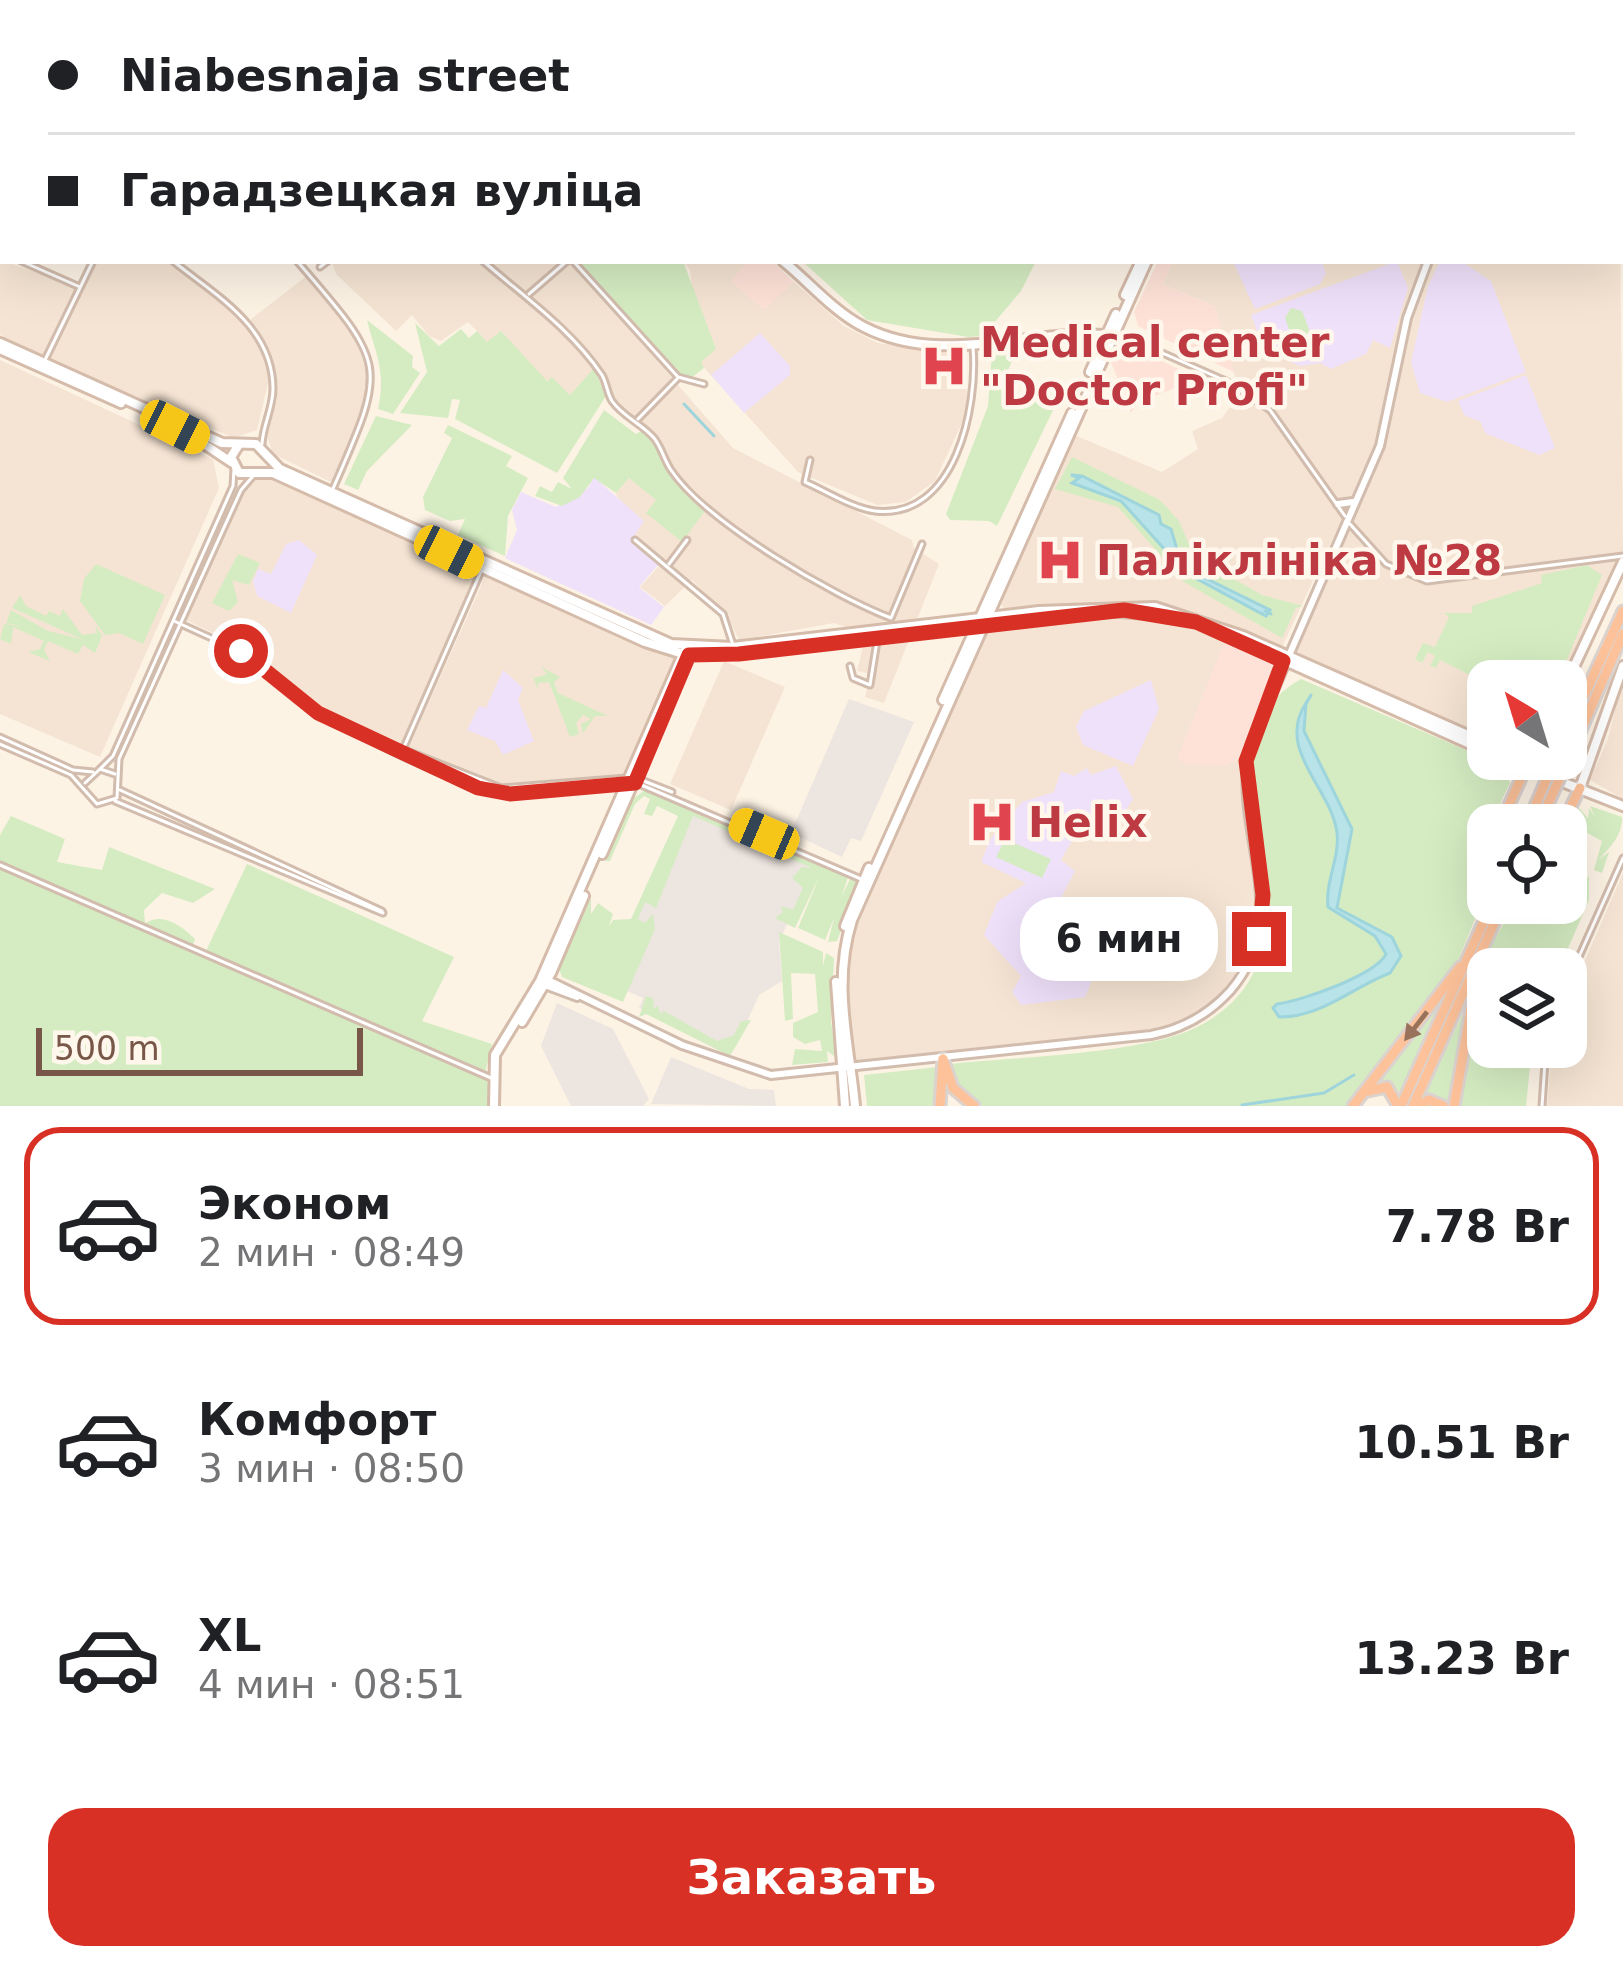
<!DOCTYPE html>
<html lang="ru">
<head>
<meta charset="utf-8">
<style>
  :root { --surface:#fff; --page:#f2f2f2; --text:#202124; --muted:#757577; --line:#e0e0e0; --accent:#d93025 }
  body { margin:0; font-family:"DejaVu Sans",sans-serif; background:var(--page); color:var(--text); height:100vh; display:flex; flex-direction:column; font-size:45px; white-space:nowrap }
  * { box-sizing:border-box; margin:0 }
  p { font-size:39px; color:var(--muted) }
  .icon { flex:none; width:66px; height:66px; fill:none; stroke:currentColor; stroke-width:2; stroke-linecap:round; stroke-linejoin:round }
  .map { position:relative; height:1106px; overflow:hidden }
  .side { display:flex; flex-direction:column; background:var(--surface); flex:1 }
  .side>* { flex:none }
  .top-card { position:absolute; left:0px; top:0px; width:1623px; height:264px; box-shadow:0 12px 48px #0002; display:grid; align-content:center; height:264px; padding:0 48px; background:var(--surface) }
  .needle { width:78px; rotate:322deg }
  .tools { position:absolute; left:1467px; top:660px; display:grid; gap:24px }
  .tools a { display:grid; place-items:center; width:120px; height:120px; border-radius:24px; background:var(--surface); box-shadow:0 12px 48px #0002; font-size:60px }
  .scale { position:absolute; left:36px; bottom:30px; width:327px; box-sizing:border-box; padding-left:12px; border:6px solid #785748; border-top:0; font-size:33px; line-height:42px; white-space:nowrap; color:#785748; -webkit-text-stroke:9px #fff7ec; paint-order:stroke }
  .end { position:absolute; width:54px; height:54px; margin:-27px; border:15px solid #d93025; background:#fff; box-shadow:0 0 0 6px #fff }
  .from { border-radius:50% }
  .bubble { position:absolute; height:84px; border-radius:36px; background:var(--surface); box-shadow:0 12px 48px #0002; font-size:39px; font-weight:600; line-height:84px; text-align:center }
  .car { position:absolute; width:36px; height:72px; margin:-36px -18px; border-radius:15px; box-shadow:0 0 9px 3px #0007; background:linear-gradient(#f5c518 24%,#345 0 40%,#f5c518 0 76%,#345 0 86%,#f5c518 0) }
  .top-card b { display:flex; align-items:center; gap:42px; height:114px; font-size:45px }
  .top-card b+b { border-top:3px solid var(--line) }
  .top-card i { width:30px; height:30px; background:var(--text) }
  ul { padding:21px 0 0; list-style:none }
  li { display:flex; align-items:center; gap:36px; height:198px; margin:0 24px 18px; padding:0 24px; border:6px solid transparent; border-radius:36px }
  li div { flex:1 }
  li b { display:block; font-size:45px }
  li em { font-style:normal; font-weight:600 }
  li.active { border-color:var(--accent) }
  li>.icon { width:108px; height:108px; stroke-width:1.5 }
  .cta { display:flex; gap:24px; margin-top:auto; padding:24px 48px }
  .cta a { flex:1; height:138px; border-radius:36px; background:var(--accent); color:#fff; font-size:48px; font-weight:600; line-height:138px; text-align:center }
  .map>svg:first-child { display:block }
  .residential { fill:#f5e4d3 }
  .commercial { fill:#fee2d8 }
  .industrial { fill:#ede5df }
  .education { fill:#f0e1fa }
  .green { fill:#d5ecc2 }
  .water { fill:#b8e3e8; stroke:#9ed4db; stroke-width:3 }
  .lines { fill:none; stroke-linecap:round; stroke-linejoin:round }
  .stream { stroke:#9ed4db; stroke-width:3 }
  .minor-casing { stroke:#d2bcad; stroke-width:9 }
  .tertiary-casing { stroke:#d2bcad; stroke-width:12 }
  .secondary-casing { stroke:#d5bbaa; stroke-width:14 }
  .primary-casing { stroke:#dcd3cf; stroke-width:15 }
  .trunk-casing { stroke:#dcd3cf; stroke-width:15 }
  .minor { stroke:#fff; stroke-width:3 }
  .tertiary { stroke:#fff; stroke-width:6 }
  .secondary { stroke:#fff; stroke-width:8 }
  .primary { stroke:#ffd59a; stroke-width:9 }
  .trunk { stroke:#fdc29a; stroke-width:9 }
  .trunk-bridge-casing { stroke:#dcd3cf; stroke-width:15; stroke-linecap:butt }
  .trunk-bridge { stroke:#fdc29a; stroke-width:9 }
  .oneway { fill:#99725c }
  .route { stroke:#d93025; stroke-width:15 }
  .labels { text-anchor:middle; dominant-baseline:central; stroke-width:9; stroke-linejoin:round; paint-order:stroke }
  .health-label { font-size:42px; font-weight:bold; fill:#be3a42; stroke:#fff7ec; text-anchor:start }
</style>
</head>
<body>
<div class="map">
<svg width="1623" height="1106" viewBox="0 0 1623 1106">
  <rect width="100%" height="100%" fill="#fdf3e5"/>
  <!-- residential -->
  <g class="residential">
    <path d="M1620,215L1623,554L1564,681H1488V740L1300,657L1296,646L1389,430L1410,322L1433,261H1620Z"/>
    <path d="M0,254L3,261L79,287L43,356L0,335Z"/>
    <path d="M96,261H170L246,323L262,350L269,379L257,430L234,438L48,359Z"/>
    <path d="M332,261H570L733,448L912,540L914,548L939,564L884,703L865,697L871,674L857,671L866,634L834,623L739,640L727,616L692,580L665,606L640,587L660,565L630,541L616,493L629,478L657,500L647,512L681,541L710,505L672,469L656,435L622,407L594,369L570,395L487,342L468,322L441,341L429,336L412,315L396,331L336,274Z"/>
    <path d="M683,261H748L732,281L763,309L794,282L844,326L878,343L964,355L968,410L935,481L906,502L877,505L798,472L700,363L690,270Z"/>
    <path d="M1173,261H1425L1403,322L1387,423L1282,647L1176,608L1106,602L1007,611L999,603L1072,434L1162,472L1198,449L1192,431L1222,418L1240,393L1214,306L1163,284Z"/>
    <path d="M308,275L351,328L370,379L365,412L333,483L273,454L266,434L277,401L276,376L251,319Z"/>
    <path d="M0,360L213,459L219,488L100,757L0,714Z"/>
    <path d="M267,474L477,571L401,743L322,709L260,656L186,620L248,481Z"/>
    <path d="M485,577L676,659L628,773L503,786L409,747Z"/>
    <path d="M1103,613L1171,617L1226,638L1225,765L1244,756L1262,908L1247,959L1214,1003L1166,1028L853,1062L843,973L856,916L984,633Z"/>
    <path d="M724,661L785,687L731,810L670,784Z"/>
    <path d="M1623,676V799L1590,780L1608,739Z"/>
    <path d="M1623,873V1106H1547L1552,1047H1566V1004Z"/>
  </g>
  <!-- commercial -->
  <g class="commercial">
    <path d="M748,261H772L794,282L764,310L731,281Z"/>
    <path d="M1158,261H1173L1163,284L1214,306L1234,372L1138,326L1134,312Z"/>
    <path d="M1136,349L1183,371L1180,386L1137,403L1131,413L1111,362Z"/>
    <path d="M1226,638L1269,659L1274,671L1243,758L1225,765L1188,764L1177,759Z"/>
  </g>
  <!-- industrial -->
  <g class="industrial">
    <path d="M849,699L914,722L861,841L851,838L842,857L791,833Z"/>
    <path d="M691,813L813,867L779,942L782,981L759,995L746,1024L727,1048L639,1008L643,998L627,991L633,919Z"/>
    <path d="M557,1003L613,1029L649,1099L643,1106H571L541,1046Z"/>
    <path d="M671,1057L749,1089L774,1090L776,1106L651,1104Z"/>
  </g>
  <!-- education -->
  <g class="education">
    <path d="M1321,261L1326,273L1320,284L1255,309L1233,262Z"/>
    <path d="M1397,261L1408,288L1390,348L1373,340L1366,354L1331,369L1320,363L1300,366L1264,350L1251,315Z"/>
    <path d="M1440,261H1461L1491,281L1526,372L1447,402L1420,393L1411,362L1428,286Z"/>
    <path d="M760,333L790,366V375L744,413L711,375Z"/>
    <path d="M1526,375L1555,448L1539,455L1485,433L1481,422L1464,415L1458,401Z"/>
    <path d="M594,477L644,521L631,541L659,564L639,587L664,607L651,625L505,558L517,530L512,510L521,492L556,507L588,488Z"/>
    <path d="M299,540L317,555L291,613L257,596L253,581L258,569L271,574L286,544Z"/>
    <path d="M503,670L523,688L518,700L534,741L503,755L495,741L467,730L479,706L486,708Z"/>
    <path d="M1151,680L1159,709L1133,766L1083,745L1076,727L1084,711Z"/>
    <path d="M1116,766L1133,799L1126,810L1080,827L1061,860L1075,871L1061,898L1077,917L1083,913L1097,922L1117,948L1101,961L1067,919L1061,925L1096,970L1085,997L1021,1005L1012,992L1021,976L984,935L997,902L1026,883L981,862L991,838L1022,802L1054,792L1061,771L1074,776L1087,768L1091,775Z"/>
  </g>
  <!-- green -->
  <g class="green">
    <path d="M562,0H1238L567,3Z"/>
    <path d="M576,261H683L716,349L701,362L704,368L691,378L681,376Z"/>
    <path d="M802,261H1036L1021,291L983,336L968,337L867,320Z"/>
    <path d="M1291,308L1302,311L1317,350L1310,359L1299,357L1285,318Z"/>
    <path d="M367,320L413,356L412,367L420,373L393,414L378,409C387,371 374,350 367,320Z"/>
    <path d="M415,323L439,346L461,329L469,338L477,331L487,342L501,331L547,381L552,377L570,395L594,368L606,396L557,473L455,419L460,400L452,399L448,418L400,413L427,372Z"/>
    <path d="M992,353L1015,354L1000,389L1029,402L1037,387L1060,396L997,526L989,521L950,520L946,514L988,406Z"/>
    <path d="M604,410L636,434L643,430L707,508L682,542L646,513L656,500L629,478L616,493L594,478L580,497L562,506L535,496L540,486L552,492L558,482L572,489L563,478Z"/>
    <path d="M376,416L412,425L367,471L358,490L344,484Z"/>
    <path d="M448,425L512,456L506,466L528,478L508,516L505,556L458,535L465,519L450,521L425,510L423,497L452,438L444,433Z"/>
    <path d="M1072,457L1160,500L1179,521L1194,556L1218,569L1222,563L1231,568L1227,575L1262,595L1303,606L1296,608L1282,638L1184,582L1118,507L1055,489Z"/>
    <path d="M238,554L260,563L249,585L232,580L238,602L229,611L212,603Z"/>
    <path d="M96,564L165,595L143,644L119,633L105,635L80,601L84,579Z"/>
    <path d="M1587,565L1602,575L1558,681L1488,684L1440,660L1436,668L1430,666L1435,656L1428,652L1422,663L1415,659L1423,643L1435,647L1449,617L1443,613H1472V606L1542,583L1541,575Z"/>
    <path d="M20,595L26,606L46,616L49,611L60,616L63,609L82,635L97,633L95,624L102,636L95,653L83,645L78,654L48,641L44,650L50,661L28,652L40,649L44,641L13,627L11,644L0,639L4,624L22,626L6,623L11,610L48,631L82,639L12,608Z"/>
    <path d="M541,667L560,677L554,682L558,693L608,716H595L583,733L581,724L591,719L583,715L576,723L579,734L570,737L549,682L538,683V690L532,674L535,678L547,674Z"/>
    <path d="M1301,679L1503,766L1510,783C1468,865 1498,880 1470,943L1483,900L1453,972L1351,1106H983C963,1099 952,1085 950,1064C1015,1057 1142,1054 1195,1028C1355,950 1177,747 1301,679Z"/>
    <path d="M639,786L634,798L648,788L848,877L842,896L850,879L855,880L857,888L837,941L828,942L834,918L825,940L798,928L820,875L795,928L775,918L783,912L781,906L793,910L803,888L792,878L802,867L812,868L693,816L656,908L645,902L638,919L645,923L653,914L655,929L623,1002L562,977L559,969L591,898V914L598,903L613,914L609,926L613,920L631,919L678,816L657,806L652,816L644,814L650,799L644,796L635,804L610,861H605Z"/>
    <path d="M1590,806L1622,817C1623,835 1610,848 1598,860L1609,852L1602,873L1594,870L1602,841L1587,833L1566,875V838L1579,808L1588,818L1589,808L1595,817Z"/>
    <path d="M11,816L65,839L57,862L102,870L109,847L215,889L193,903L162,893L144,910L145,923C163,912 181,925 195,939L193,945L206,951L247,864L454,957L422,1021L492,1044L486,1069L490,1106H0V835Z"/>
    <path d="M1005,839L1051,859L1042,878L996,857Z"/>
    <path d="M1589,875V900L1559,969H1488V1047H1532L1526,1106H1458C1469,1040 1471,954 1520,903H1576Z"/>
    <path d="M779,932L823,952V966L826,953L834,958L831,1022L837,1058L827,1051L828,1062L792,1065L795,1049L822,1051L820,1040L805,1044L793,1037V1023L818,1012L815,974L791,973L793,1019L785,1021Z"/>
    <path d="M1451,985L1400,1093L1390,1082H1373Z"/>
    <path d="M646,996L654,999L653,1008L658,1006L660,1014L664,1011L717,1041L734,1035L741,1021L751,1020L730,1056L646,1014L639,1017Z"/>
    <path d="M1465,1009L1450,1106L1422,1100Z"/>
    <path d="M938,1067L936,1106H867L864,1075Z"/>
  </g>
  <!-- water -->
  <g class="water">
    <path d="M1071,475L1082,476L1159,515L1161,524L1171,529L1178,553L1193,572L1270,610L1266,616L1186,573L1121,501L1072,483L1079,478Z"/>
    <path d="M1306,703L1304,731L1352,829L1337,908L1392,937L1401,956L1390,973C1353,987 1320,1018 1279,1017L1273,1008L1277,1004C1301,1001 1376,975 1386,954L1375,936L1328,907C1325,881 1340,858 1337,833C1332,789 1275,750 1306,703Z"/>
  </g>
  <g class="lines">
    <!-- stream -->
    <g class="stream">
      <path d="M684,404L714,436"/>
      <path d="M1265,611L1271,614"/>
      <path d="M1306,704L1311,695"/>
      <path d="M1242,1105L1324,1093L1354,1075"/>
    </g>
    <defs>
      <g id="minor">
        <path d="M101,0L110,3"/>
        <path d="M113,0V3"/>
        <path d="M222,0L224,3"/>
        <path d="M318,0L321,3"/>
        <path d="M1389,0L1394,3"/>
        <path d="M148,3L149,0"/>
        <path d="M0,88L3,93"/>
        <path d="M0,140L3,138"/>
        <path d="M0,252L3,253"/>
        <path d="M21,261L80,287"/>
        <path d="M173,261C216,296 273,326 273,389C273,408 263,425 262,444"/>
        <path d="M297,261C389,367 387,365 332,491"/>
        <path d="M483,261C523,296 571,329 602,375C607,384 607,393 612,401C622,416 642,424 654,438C662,448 664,460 671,470C706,522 833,596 891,618L922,544"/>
        <path d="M573,261L678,377L704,384"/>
        <path d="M320,267L328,261"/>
        <path d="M529,294L567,261"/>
        <path d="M1117,333L1226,381L1270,410L1345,516"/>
        <path d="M44,362L93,261"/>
        <path d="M638,419L677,379"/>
        <path d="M810,460L805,482C826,491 852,508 875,511C956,520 978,406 973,347"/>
        <path d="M1350,524L1386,564L1427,581L1623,556"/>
        <path d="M635,540L723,614L733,645"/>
        <path d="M669,564L687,540"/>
        <path d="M174,621L253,657L297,696"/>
        <path d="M850,666L853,678L870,685L877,641"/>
        <path d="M276,676C294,709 463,790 503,794C541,797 585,788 623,784"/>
        <path d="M0,737L73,770L93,772"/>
        <path d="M382,741L501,788L626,778"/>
        <path d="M0,744L71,775L97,804L117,798L119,759L241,490L254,475"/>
        <path d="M404,747L482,569"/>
        <path d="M100,769L113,756L233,486L234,469"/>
        <path d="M636,778L672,792"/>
        <path d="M85,783L100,769L115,774"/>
        <path d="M639,784L861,879"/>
        <path d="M120,790L382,911"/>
        <path d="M115,801L383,913"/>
        <path d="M0,865L491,1078"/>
        <path d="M1566,986L1623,858"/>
        <path d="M1542,1106L1546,1047"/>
      </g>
      <g id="tertiary">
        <path d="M1296,3L1297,0"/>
        <path d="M1338,504L1353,502"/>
        <path d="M548,980L682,1045L771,1075L1151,1035C1183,1029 1208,1015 1230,991C1297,914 1229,829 1251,743L1380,446L1407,318L1428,261"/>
        <path d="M542,984L577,997"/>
      </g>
      <g id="secondary">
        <path d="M541,0L545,3"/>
        <path d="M1620,209L1623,210"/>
        <path d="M783,261C809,282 834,312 864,327C940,366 1026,330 1106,335"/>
        <path d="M1125,295L1141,261"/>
        <path d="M0,343L222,443L256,444L280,469L671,644L733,647L1039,611L1155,607L1243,636L1488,744"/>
        <path d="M0,349L121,403"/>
        <path d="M1090,372L1116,314"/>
        <path d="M189,434L231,462"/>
        <path d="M238,446L231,457L239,473H273L645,642L683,654H739L1106,611L1175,616"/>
        <path d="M1223,633L1488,752"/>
        <path d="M1566,684L1623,562"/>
        <path d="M943,700L1072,413"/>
        <path d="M1504,759L1623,806"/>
        <path d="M1580,788L1623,666"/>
        <path d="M602,854L690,654"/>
        <path d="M845,926L869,868"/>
        <path d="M836,982L845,1106"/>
        <path d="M522,1022L551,973L584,896"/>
        <path d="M494,1106L495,1055L540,981L684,652"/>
        <path d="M855,1106C849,1041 832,985 852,920L1147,261"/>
      </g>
      <g id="primary">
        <path d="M75,3L81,0"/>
        <path d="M90,3L96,0"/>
        <path d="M0,44L3,43"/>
        <path d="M0,53L3,51"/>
      </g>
      <g id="trunk">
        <path d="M1566,735L1623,611"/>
        <path d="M1567,762L1623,634"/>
        <path d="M1500,825L1527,765"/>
        <path d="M1526,825L1539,797"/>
        <path d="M1538,825L1549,802"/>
        <path d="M1562,825L1580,788"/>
        <path d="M943,1059L953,1088L974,1106"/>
        <path d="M1368,1091L1387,1087L1398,1106"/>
        <path d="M940,1106L943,1059"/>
        <path d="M1353,1106L1460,967"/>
        <path d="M1401,1106L1492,903"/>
        <path d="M1413,1106L1503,903"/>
        <path d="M1417,1106L1429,1100L1443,1106"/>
        <path d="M1454,1106L1477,975"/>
      </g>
    </defs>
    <!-- minor casing -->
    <use href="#minor" class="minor-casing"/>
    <!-- tertiary casing -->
    <use href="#tertiary" class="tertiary-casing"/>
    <!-- secondary casing -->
    <use href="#secondary" class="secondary-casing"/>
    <!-- primary casing -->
    <use href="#primary" class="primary-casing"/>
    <!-- trunk casing -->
    <use href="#trunk" class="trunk-casing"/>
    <!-- minor -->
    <use href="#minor" class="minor"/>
    <!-- tertiary -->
    <use href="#tertiary" class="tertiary"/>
    <!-- secondary -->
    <use href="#secondary" class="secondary"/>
    <!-- primary -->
    <use href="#primary" class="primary"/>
    <!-- trunk -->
    <use href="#trunk" class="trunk"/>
    <defs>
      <g id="trunk-bridge">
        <path d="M1539,797L1555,759"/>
        <path d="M1549,802L1567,762"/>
      </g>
    </defs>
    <!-- trunk-bridge casing -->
    <use href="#trunk-bridge" class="trunk-bridge-casing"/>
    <!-- trunk-bridge -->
    <use href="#trunk-bridge" class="trunk-bridge"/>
  </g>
  <!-- one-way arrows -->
  <defs><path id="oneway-solid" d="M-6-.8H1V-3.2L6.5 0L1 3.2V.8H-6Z" transform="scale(3)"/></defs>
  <use class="oneway" href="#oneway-solid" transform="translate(1416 1026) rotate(128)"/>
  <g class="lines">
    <!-- route -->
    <path class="route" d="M241,651L318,713L478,788L510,794L635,783L689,655L739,654L1124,610L1196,622L1283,661L1246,761L1263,895L1259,939"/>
  </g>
  <!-- icons -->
  <defs>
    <symbol id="hospital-bare" viewBox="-9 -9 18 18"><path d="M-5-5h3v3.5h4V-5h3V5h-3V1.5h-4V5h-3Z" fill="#e0444e" stroke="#fff7ec" stroke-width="2.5" paint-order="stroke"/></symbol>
  </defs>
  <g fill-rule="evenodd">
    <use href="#hospital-bare" x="911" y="333" width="66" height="66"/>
    <use href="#hospital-bare" x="1027" y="527" width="66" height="66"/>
    <use href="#hospital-bare" x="959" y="789" width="66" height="66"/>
  </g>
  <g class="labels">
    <!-- health labels -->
    <g class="health-label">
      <text x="980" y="342">Medical center<tspan x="980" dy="48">"Doctor Profi"</tspan></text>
      <text x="1096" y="560">Паліклініка №28</text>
      <text x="1028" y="822">Helix</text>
    </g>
  </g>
</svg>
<div class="tools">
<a><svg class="needle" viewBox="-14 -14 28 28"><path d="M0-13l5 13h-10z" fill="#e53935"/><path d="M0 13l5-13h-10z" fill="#757577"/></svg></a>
<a><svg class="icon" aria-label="locate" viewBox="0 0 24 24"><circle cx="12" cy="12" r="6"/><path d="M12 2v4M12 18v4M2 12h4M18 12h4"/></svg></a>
<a><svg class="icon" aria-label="layers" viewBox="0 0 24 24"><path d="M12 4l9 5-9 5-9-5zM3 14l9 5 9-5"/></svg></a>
</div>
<div class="scale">500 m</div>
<i class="end from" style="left:241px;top:651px"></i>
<i class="end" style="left:1259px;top:939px"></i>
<div class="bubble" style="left:1020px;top:897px;width:198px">6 мин</div>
<i class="car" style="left:175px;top:427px;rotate:117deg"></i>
<i class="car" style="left:449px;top:552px;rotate:116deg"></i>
<i class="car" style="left:764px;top:834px;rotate:293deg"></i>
<div class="top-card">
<b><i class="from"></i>Niabesnaja street</b>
<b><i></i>Гарадзецкая вуліца</b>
</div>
</div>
<section class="side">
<ul>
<li class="active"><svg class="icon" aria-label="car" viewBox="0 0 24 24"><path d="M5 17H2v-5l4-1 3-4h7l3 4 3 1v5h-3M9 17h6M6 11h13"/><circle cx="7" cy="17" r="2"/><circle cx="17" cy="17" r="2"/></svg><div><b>Эконом</b><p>2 мин · 08:49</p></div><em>7.78 Br</em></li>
<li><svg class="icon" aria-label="car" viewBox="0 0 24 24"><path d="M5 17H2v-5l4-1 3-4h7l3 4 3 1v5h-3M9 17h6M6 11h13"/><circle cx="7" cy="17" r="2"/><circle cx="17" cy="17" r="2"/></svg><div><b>Комфорт</b><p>3 мин · 08:50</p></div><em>10.51 Br</em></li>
<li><svg class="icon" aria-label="car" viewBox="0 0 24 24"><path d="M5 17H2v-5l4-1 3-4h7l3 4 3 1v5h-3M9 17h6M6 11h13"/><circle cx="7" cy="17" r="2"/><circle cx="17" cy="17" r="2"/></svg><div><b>XL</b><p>4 мин · 08:51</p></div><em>13.23 Br</em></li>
</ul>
<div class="cta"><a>Заказать</a></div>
</section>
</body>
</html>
